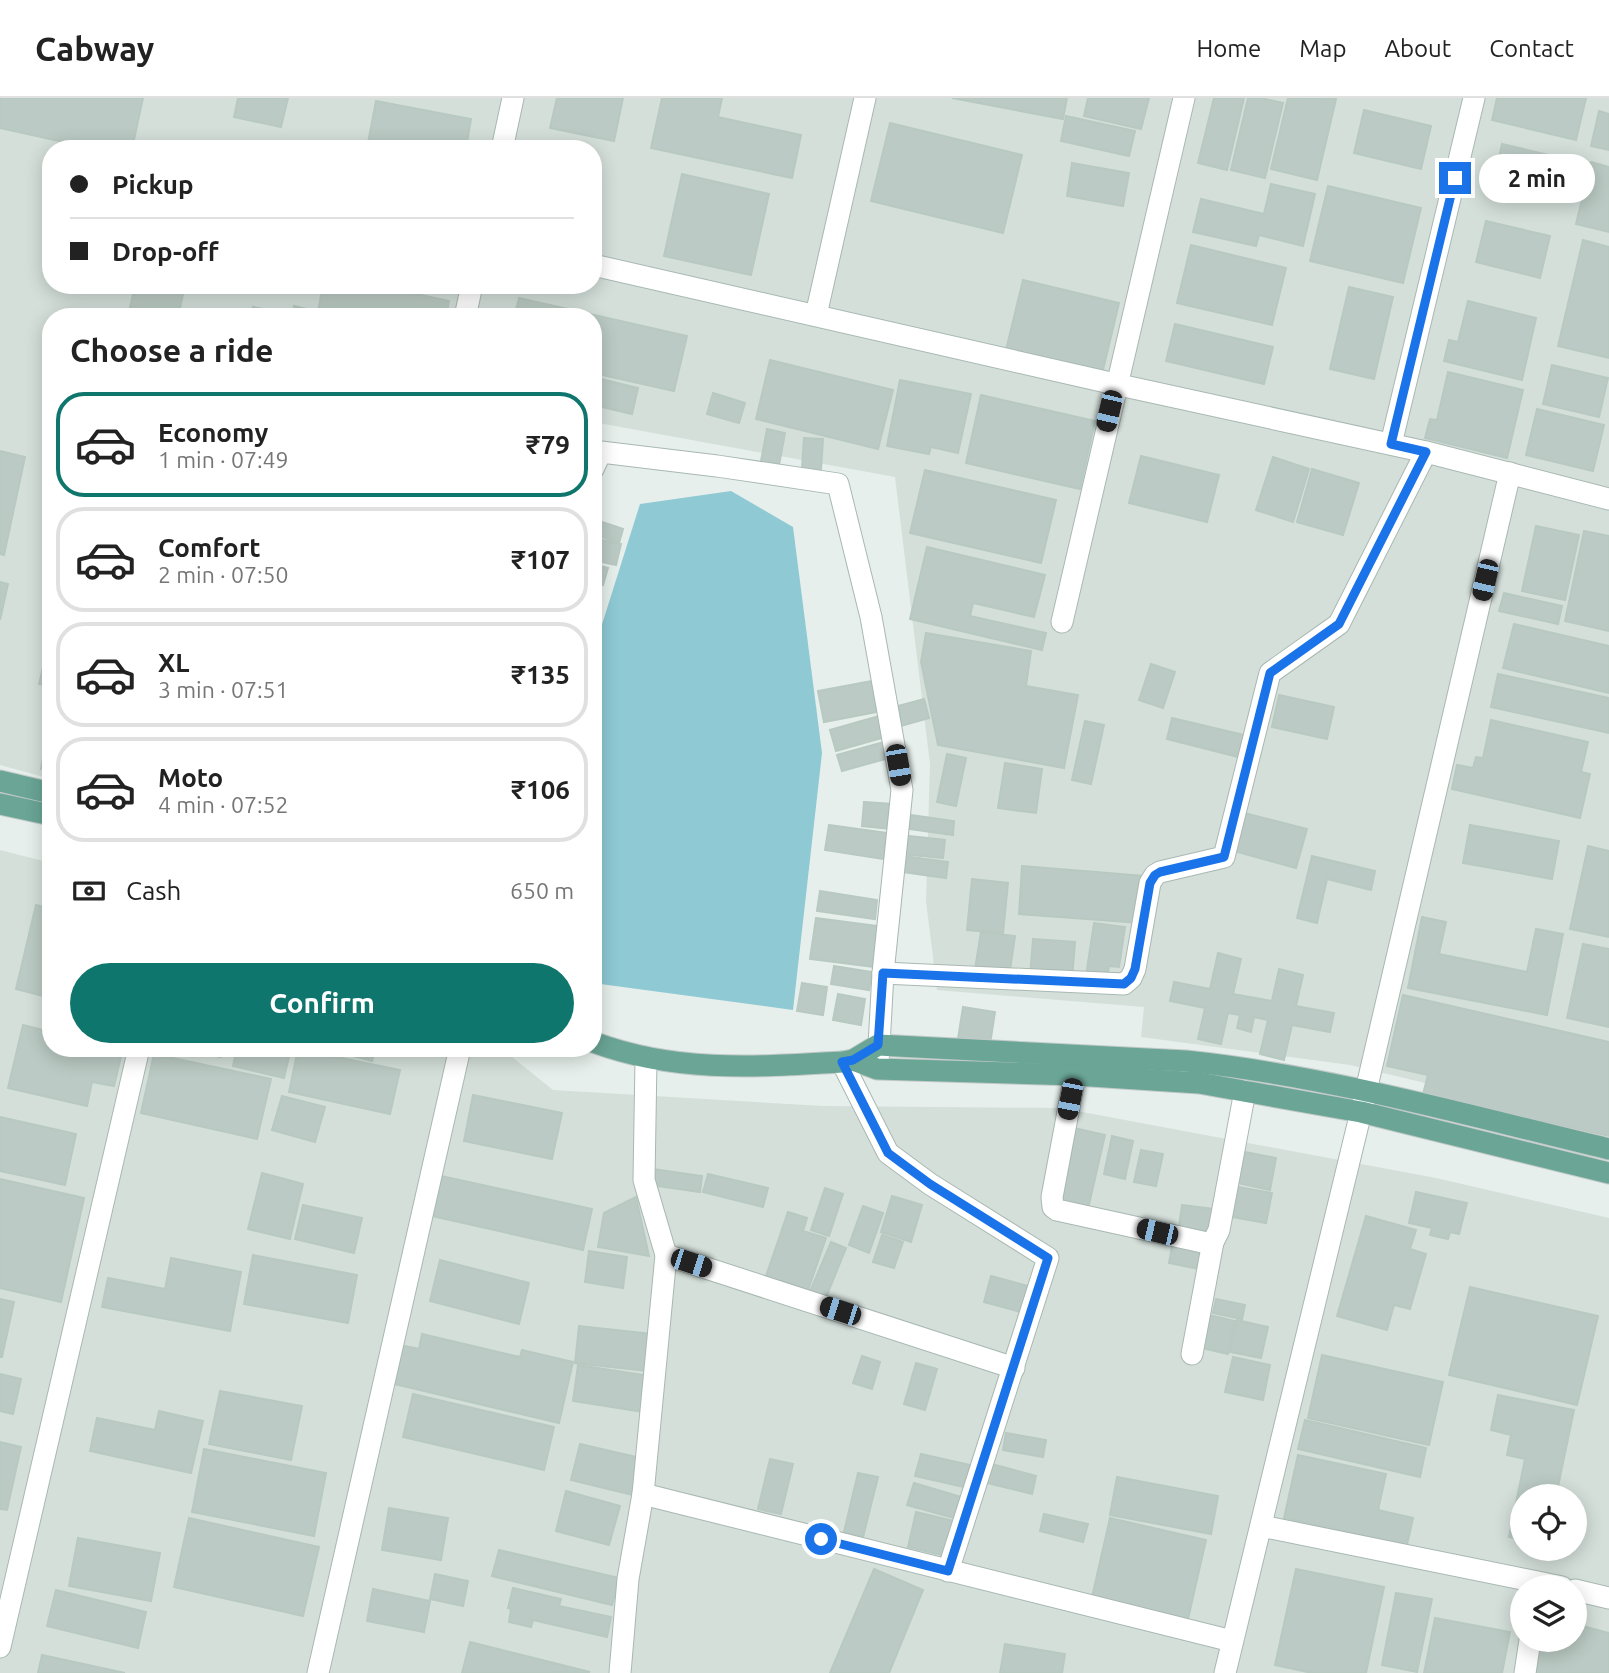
<!DOCTYPE html>
<html lang="en">
<head>
<meta charset="utf-8">
<style>
  :root { --surface:#fff; --page:#f2f2f2; --text:#222; --muted:#767676; --line:#e0e0e0; --accent:#0f766e }
  body { margin:0; font-family:Ubuntu,sans-serif; background:var(--page); color:var(--text); height:100vh; display:flex; flex-direction:column; font-size:26px; white-space:nowrap }
  * { box-sizing:border-box; margin:0 }
  p { font-size:23px; color:var(--muted) }
  .icon { flex:none; width:38px; height:38px; fill:none; stroke:currentColor; stroke-width:2; stroke-linecap:round; stroke-linejoin:round }
  .map { position:relative; flex:1; overflow:hidden }
  .sheet { position:absolute; left:42px; top:210px; width:560px; height:749px; display:flex; flex-direction:column; background:var(--surface); border-radius:28px; box-shadow:0 4px 18px #0003 }
  .sheet>* { flex:none }
  .banner { position:absolute; left:42px; top:42px; width:560px; height:154px; border-radius:28px; box-shadow:0 4px 18px #0003; display:grid; align-content:center; height:154px; padding:0 28px; background:var(--surface) }
  .fabs { position:absolute; left:1510px; top:1386px; display:grid; gap:14px }
  .fabs a { display:grid; place-items:center; width:77px; height:77px; border-radius:50%; background:var(--surface); box-shadow:0 4px 18px #0003; font-size:35px }
  .end { position:absolute; width:32px; height:32px; margin:-16px; border:9px solid #1a73e8; background:#fff; box-shadow:0 0 0 4px #fff }
  .from { border-radius:50% }
  .bubble { position:absolute; height:49px; border-radius:24px; background:var(--surface); box-shadow:0 4px 18px #0003; font-size:23px; font-weight:600; line-height:49px; text-align:center }
  .car { position:absolute; width:21px; height:42px; margin:-21px -10px; border-radius:9px; box-shadow:0 0 5px 2px #0007; background:linear-gradient(#222 24%,#8ab4d8 0 40%,#222 0 76%,#8ab4d8 0 86%,#222 0) }
  .banner b { display:flex; align-items:center; gap:24px; height:66px; font-size:26px }
  .banner b+b { border-top:2px solid var(--line) }
  .banner i { width:18px; height:18px; background:var(--text) }
  ul { padding:0; list-style:none }
  li { display:flex; align-items:center; gap:21px; height:105px; margin:0 14px 10px; padding:0 14px; border:4px solid var(--line); border-radius:28px }
  li div { flex:1 }
  li b { display:block; font-size:26px }
  li em { font-style:normal; font-weight:600 }
  li.active { border-color:var(--accent) }
  li>.icon { width:63px; height:63px; stroke-width:1.5 }
  h2 { padding:0 28px; font-size:32px; line-height:84px }
  .pay { display:flex; align-items:center; gap:18px; height:77px; padding:0 28px; font-size:26px }
  .pay p { margin-inline-start:auto }
  .cta { display:flex; gap:14px; margin-top:auto; padding:14px 28px }
  .cta a { flex:1; height:80px; border-radius:42px; background:var(--accent); color:#fff; font-size:28px; font-weight:600; line-height:80px; text-align:center }
  header { display:flex; align-items:center; gap:42px; box-sizing:border-box; height:98px; padding:0 35px; background:var(--surface); border-bottom:2px solid var(--line) }
  header strong { font-size:33px }
  nav { display:flex; gap:38px; margin-inline-start:auto; font-size:24px }
  .map>svg:first-child { display:block }
  .built { fill:#d4dfda; fill-rule:evenodd }
  .water { fill:#8ec9d4 }
  .building { fill:#bbcac4; stroke:#b8c9c2; stroke-width:2 }
  .lines { fill:none; stroke-linecap:round; stroke-linejoin:round }
  .minor-casing { stroke:#a8b8b2; stroke-width:23 }
  .major-casing { stroke:#c2cac8; stroke-width:23 }
  .minor { stroke:#fff; stroke-width:21 }
  .major { stroke:#6aa596; stroke-width:21 }
  .route { stroke:#1a73e8; stroke-width:9 }
</style>
</head>
<body>
<header>
<strong>Cabway</strong>
<nav><a>Home</a><a>Map</a><a>About</a><a>Contact</a></nav>
</header>
<div class="map">
<svg width="1609" height="1575" viewBox="0 0 1609 1575">
  <rect width="100%" height="100%" fill="#e6efeb"/>
  <!-- built -->
  <g class="built">
    <path d="M0,0H1609V1029L1350,967L1141,939L1144,909L937,892L926,803L930,666L895,379L593,324V219H51V681L0,667ZM51,51H593V187H51Z"/>
    <path d="M0,752L51,765V950H501L553,992L823,1008L1061,1010L1436,1080L1609,1120V1575H0ZM1522,1398H1575V1451H1522ZM1522,1489H1575V1542H1522Z"/>
  </g>
  <!-- water -->
  <path class="water" d="M731,393L793,429L822,655L793,912L593,885V555L640,406Z"/>
  <!-- building -->
  <g class="building">
    <path d="M0,0H143L132,51H95L0,30Z"/>
    <path d="M238,0H288L281,29L234,19Z"/>
    <path d="M557,0H623L614,43L550,30Z"/>
    <path d="M662,0H722L718,19L801,37L792,80L651,50Z"/>
    <path d="M952,0H1067L1063,21Z"/>
    <path d="M1088,0H1149L1141,31L1084,18Z"/>
    <path d="M1214,0H1244L1227,72L1198,65Z"/>
    <path d="M1248,0H1261L1283,5L1265,80L1231,72Z"/>
    <path d="M1288,0L1336,1L1317,82L1271,71Z"/>
    <path d="M1497,0H1586L1576,42L1492,22Z"/>
    <path d="M376,3L471,21L466,51H402L368,45Z"/>
    <path d="M1364,12L1431,28L1421,71L1354,55Z"/>
    <path d="M1599,13L1609,16V52L1591,48Z"/>
    <path d="M1066,18L1135,33L1129,58L1061,43Z"/>
    <path d="M890,25L1022,57L1003,135L871,103Z"/>
    <path d="M1502,46L1570,62L1560,102L1493,86Z"/>
    <path d="M1591,64L1609,69V134L1576,126Z"/>
    <path d="M1072,65L1129,75L1123,108L1067,98Z"/>
    <path d="M682,76L769,96L751,177L664,158Z"/>
    <path d="M1271,86L1315,96L1303,148L1259,137L1256,148L1193,134L1201,101L1264,116Z"/>
    <path d="M1328,88L1421,110L1403,185L1310,163Z"/>
    <path d="M1486,123L1550,138L1540,180L1476,164Z"/>
    <path d="M1583,142L1609,149V260L1558,248Z"/>
    <path d="M1191,147L1286,170L1272,227L1177,205Z"/>
    <path d="M1023,182L1119,205L1102,276L1006,252Z"/>
    <path d="M135,187H185L178,219H128Z"/>
    <path d="M323,187H375L449,203L446,219H317Z"/>
    <path d="M1349,189L1393,199L1374,281L1330,271Z"/>
    <path d="M519,200L687,238L674,293L593,275V219H514Z"/>
    <path d="M1468,203L1536,220L1522,282L1444,263L1449,242L1458,244Z"/>
    <path d="M294,208L307,211L306,219H252L253,209L293,217Z"/>
    <path d="M1175,226L1273,249L1264,286L1166,263Z"/>
    <path d="M770,262L893,292L878,351L756,321Z"/>
    <path d="M1552,267L1608,280L1599,319L1543,306Z"/>
    <path d="M1448,274L1523,292L1507,360L1425,340L1430,321L1437,322Z"/>
    <path d="M593,279L638,290L632,316L593,307Z"/>
    <path d="M900,282L971,296L958,355L931,349L929,356L887,348Z"/>
    <path d="M713,295L745,305L739,325L707,316Z"/>
    <path d="M981,297L1095,323L1080,391L966,365Z"/>
    <path d="M1537,311L1604,327L1593,373L1526,357Z"/>
    <path d="M767,331L785,335L779,367L761,363Z"/>
    <path d="M804,340L823,341L821,372L802,370Z"/>
    <path d="M0,353L25,359L4,457L0,456Z"/>
    <path d="M1141,358L1219,377L1207,424L1129,405Z"/>
    <path d="M1273,359L1309,371L1293,424L1256,412Z"/>
    <path d="M1312,371L1359,385L1343,437L1297,424Z"/>
    <path d="M925,372L1056,402L1041,465L910,435Z"/>
    <path d="M593,421L623,431L619,445L593,436Z"/>
    <path d="M1536,428L1579,437L1565,502L1522,493Z"/>
    <path d="M1584,433L1609,438V533L1565,523Z"/>
    <path d="M593,440L621,446L616,467L593,462Z"/>
    <path d="M927,449L1045,477L1034,519L973,505L970,518L1046,535L1042,552L910,521Z"/>
    <path d="M593,466L608,470L603,487L593,485Z"/>
    <path d="M0,484L8,486L0,522Z"/>
    <path d="M1504,495L1562,508L1558,526L1499,513Z"/>
    <path d="M1514,526L1609,548V595L1503,570Z"/>
    <path d="M926,535L1031,553L1026,588L1078,597L1064,670L938,647L921,564Z"/>
    <path d="M51,537V588L39,586Z"/>
    <path d="M1151,566L1175,574L1163,610L1139,602Z"/>
    <path d="M1498,576L1609,600V635L1491,609Z"/>
    <path d="M872,583L877,614L824,624L818,593Z"/>
    <path d="M1279,597L1334,609L1327,641L1272,629Z"/>
    <path d="M924,601L929,620L897,629L891,610Z"/>
    <path d="M879,618L885,639L836,653L830,632Z"/>
    <path d="M1172,620L1244,637L1238,659L1167,641Z"/>
    <path d="M1491,622L1588,644L1581,674L1590,676L1580,720L1452,691L1457,667L1473,670L1476,659L1483,660Z"/>
    <path d="M1085,623L1104,627L1091,686L1072,682Z"/>
    <path d="M46,643L51,644V673L41,671Z"/>
    <path d="M884,644L889,660L842,673L837,657Z"/>
    <path d="M947,656L966,660L956,708L937,704Z"/>
    <path d="M1005,665L1042,671L1036,715L998,710Z"/>
    <path d="M864,704L893,706L890,731L862,728Z"/>
    <path d="M1244,715L1307,731L1296,770L1234,753Z"/>
    <path d="M911,717L954,723L953,737L909,731Z"/>
    <path d="M829,727L888,735L884,761L825,752Z"/>
    <path d="M1470,727L1559,743L1552,781L1463,765Z"/>
    <path d="M900,737L945,742L943,760L899,756Z"/>
    <path d="M1588,748L1609,753V839L1570,831Z"/>
    <path d="M904,758L948,764L946,780L902,774Z"/>
    <path d="M1312,758L1375,773L1371,792L1327,781L1317,825L1297,820Z"/>
    <path d="M1022,768L1144,778L1140,825L1019,816Z"/>
    <path d="M972,781L1008,785L1003,835L967,832Z"/>
    <path d="M820,793L877,802L875,821L817,813Z"/>
    <path d="M36,807L51,811V900L16,891Z"/>
    <path d="M1422,819L1446,824L1439,856L1527,874L1536,831L1563,836L1547,917L1408,890Z"/>
    <path d="M816,820L878,828L873,869L810,861Z"/>
    <path d="M1094,825L1125,829L1119,869L1109,868L1107,881L1086,878Z"/>
    <path d="M981,834L1015,838L1009,879L974,877Z"/>
    <path d="M1033,841L1075,844L1072,882L1030,879Z"/>
    <path d="M1583,846L1609,851V929L1567,920Z"/>
    <path d="M1218,855L1241,861L1233,896L1272,903L1279,871L1303,877L1296,908L1334,915L1330,934L1292,927L1284,962L1260,956L1268,922L1254,919L1251,934L1237,930L1240,917L1228,915L1221,946L1198,941L1205,910L1170,903L1174,884L1210,891Z"/>
    <path d="M834,868L872,874L869,892L831,886Z"/>
    <path d="M802,885L827,889L823,917L797,913Z"/>
    <path d="M838,896L865,901L861,927L833,922Z"/>
    <path d="M1403,897L1609,944V1038L1423,996L1428,977L1387,968Z"/>
    <path d="M963,909L995,914L990,946L958,941Z"/>
    <path d="M23,927L51,934V950H123L114,988L92,984L87,1008L8,990Z"/>
    <path d="M183,950H222L220,959Z"/>
    <path d="M237,950H291L284,980L233,968Z"/>
    <path d="M323,950H376L372,963Z"/>
    <path d="M298,951L400,972L390,1016L289,994Z"/>
    <path d="M154,956L271,981L257,1041L141,1015Z"/>
    <path d="M473,997L562,1015L552,1061L464,1043Z"/>
    <path d="M282,998L325,1009L315,1044L272,1032Z"/>
    <path d="M0,1019L76,1036L65,1087L0,1073Z"/>
    <path d="M1074,1030L1105,1037L1087,1115L1056,1108Z"/>
    <path d="M1112,1038L1133,1043L1125,1081L1104,1076Z"/>
    <path d="M1141,1052L1163,1056L1156,1088L1134,1084Z"/>
    <path d="M1245,1054L1276,1060L1270,1092L1238,1085Z"/>
    <path d="M653,1071L702,1078L700,1094L650,1087Z"/>
    <path d="M262,1075L303,1086L290,1141L248,1131Z"/>
    <path d="M708,1076L768,1090L763,1109L703,1094Z"/>
    <path d="M441,1078L592,1111L583,1152L432,1118Z"/>
    <path d="M0,1081L84,1100L61,1204L0,1190Z"/>
    <path d="M1238,1089L1272,1095L1266,1125L1232,1119Z"/>
    <path d="M825,1090L843,1096L829,1138L811,1132Z"/>
    <path d="M1416,1094L1467,1105L1459,1136L1450,1134L1448,1141L1430,1137L1432,1130L1409,1125Z"/>
    <path d="M892,1098L922,1107L911,1144L881,1134Z"/>
    <path d="M636,1099L649,1158L598,1149L604,1115Z"/>
    <path d="M303,1107L362,1120L354,1155L295,1141Z"/>
    <path d="M1182,1107L1215,1111L1211,1139L1178,1135Z"/>
    <path d="M863,1108L883,1115L869,1155L849,1147Z"/>
    <path d="M788,1114L807,1120L803,1133L826,1140L807,1195L765,1181Z"/>
    <path d="M1366,1118L1416,1132L1410,1151L1426,1156L1410,1211L1394,1207L1387,1232L1337,1218Z"/>
    <path d="M882,1137L903,1144L894,1170L873,1164Z"/>
    <path d="M831,1144L846,1150L825,1202L809,1196Z"/>
    <path d="M1172,1148L1208,1155L1204,1172L1169,1165Z"/>
    <path d="M589,1153L627,1159L623,1190L585,1184Z"/>
    <path d="M253,1157L357,1177L348,1225L244,1206Z"/>
    <path d="M171,1160L241,1174L230,1233L102,1209L108,1180L165,1191Z"/>
    <path d="M440,1162L529,1185L519,1226L430,1203Z"/>
    <path d="M991,1178L1028,1188L1021,1214L984,1204Z"/>
    <path d="M1470,1189L1598,1218L1577,1307L1449,1277Z"/>
    <path d="M0,1201L14,1204L2,1259H0Z"/>
    <path d="M1216,1201L1245,1207L1242,1221L1213,1215Z"/>
    <path d="M1209,1217L1235,1223L1228,1256L1202,1250Z"/>
    <path d="M1237,1222L1268,1229L1261,1260L1230,1254Z"/>
    <path d="M579,1228L651,1236L647,1273L575,1265Z"/>
    <path d="M422,1236L520,1259L522,1252L573,1264L559,1325L386,1284L395,1246L419,1251Z"/>
    <path d="M1322,1257L1443,1284L1429,1347L1308,1320Z"/>
    <path d="M862,1258L880,1264L872,1291L853,1285Z"/>
    <path d="M1233,1259L1270,1267L1263,1302L1225,1294Z"/>
    <path d="M916,1265L937,1271L925,1312L904,1306Z"/>
    <path d="M578,1267L650,1278L644,1314L573,1303Z"/>
    <path d="M0,1276L21,1281L13,1316L0,1313Z"/>
    <path d="M220,1293L302,1308L291,1362L209,1346Z"/>
    <path d="M413,1296L554,1329L544,1372L403,1339Z"/>
    <path d="M1498,1297L1574,1312L1556,1398H1522V1442L1509,1439L1525,1361L1507,1357L1511,1337L1491,1332Z"/>
    <path d="M159,1313L203,1323L191,1375L90,1353L97,1320L155,1332Z"/>
    <path d="M1305,1322L1426,1350L1420,1379L1298,1351Z"/>
    <path d="M1006,1335L1046,1342L1043,1359L1003,1352Z"/>
    <path d="M0,1344L21,1349L7,1412L0,1411Z"/>
    <path d="M580,1346L645,1361L637,1398L571,1382Z"/>
    <path d="M204,1351L326,1375L314,1438L192,1414Z"/>
    <path d="M921,1356L970,1367L964,1389L915,1378Z"/>
    <path d="M1298,1357L1386,1376L1378,1412L1413,1420L1407,1447L1284,1420Z"/>
    <path d="M770,1361L793,1366L781,1416L758,1411Z"/>
    <path d="M988,1365L1036,1378L1032,1396L983,1384Z"/>
    <path d="M858,1375L878,1379L863,1439L844,1434Z"/>
    <path d="M1117,1379L1218,1398L1211,1436L1110,1417Z"/>
    <path d="M914,1385L961,1399L954,1420L907,1407Z"/>
    <path d="M566,1393L620,1408L609,1447L556,1433Z"/>
    <path d="M389,1410L448,1420L441,1462L382,1452Z"/>
    <path d="M916,1414L954,1423L946,1458L908,1449Z"/>
    <path d="M1044,1416L1088,1426L1083,1444L1040,1433Z"/>
    <path d="M189,1420L319,1449L303,1518L174,1489Z"/>
    <path d="M1110,1420L1206,1442L1188,1521L1092,1499Z"/>
    <path d="M78,1440L160,1455L151,1503L69,1488Z"/>
    <path d="M499,1452L619,1480L612,1507L492,1478Z"/>
    <path d="M874,1471L923,1492L889,1575H830Z"/>
    <path d="M1296,1471L1384,1489L1366,1575H1312L1275,1567Z"/>
    <path d="M435,1476L468,1483L463,1508L430,1501Z"/>
    <path d="M513,1490L561,1501L559,1508L611,1519L607,1539L533,1522L531,1529L509,1524L511,1511L508,1510Z"/>
    <path d="M373,1491L430,1503L424,1534L367,1523Z"/>
    <path d="M56,1492L146,1514L138,1550L47,1528Z"/>
    <path d="M1396,1495L1432,1501L1417,1574L1382,1567Z"/>
    <path d="M1435,1520L1510,1534L1502,1575H1424Z"/>
    <path d="M1575,1526L1609,1535V1575H1535L1544,1542H1575Z"/>
    <path d="M470,1544L590,1574L462,1575Z"/>
    <path d="M1005,1546L1065,1556L1062,1575H1000Z"/>
    <path d="M42,1557L125,1575H38Z"/>
  </g>
  <g class="lines">
    <defs>
      <g id="minor">
        <path d="M502,51L513,0"/>
        <path d="M593,167L1115,286L1426,354L1609,401"/>
        <path d="M816,217L865,0"/>
        <path d="M465,219L472,187"/>
        <path d="M1391,346L1474,0"/>
        <path d="M593,371L601,354L717,368L838,386L871,519L902,692L883,875L878,966"/>
        <path d="M1062,524L1184,0"/>
        <path d="M883,875L1124,886L1131,880L1135,871L1150,785L1155,777L1160,774L1224,759L1270,575L1339,526L1426,354"/>
        <path d="M842,964L888,1055L930,1086L1048,1160L948,1473"/>
        <path d="M1075,977L1052,1099L1053,1109L1057,1112L1207,1145L1213,1144L1219,1132L1245,993"/>
        <path d="M666,1157L1014,1270"/>
        <path d="M1192,1256L1213,1144"/>
        <path d="M643,1396L1232,1543"/>
        <path d="M1261,1428L1562,1489"/>
        <path d="M1575,1492L1609,1500"/>
        <path d="M0,1549L139,950"/>
        <path d="M318,1575L460,950"/>
        <path d="M620,1575L628,1481L643,1396L666,1157L644,1082L646,961"/>
        <path d="M1225,1575L1361,1014L1510,375"/>
        <path d="M1525,1575L1530,1542"/>
      </g>
      <g id="major">
        <path d="M0,683L51,695"/>
        <path d="M0,706L51,717"/>
        <path d="M593,944C676,975 756,969 842,964L853,962L878,947L1186,963C1329,978 1470,1018 1609,1051"/>
        <path d="M853,962L877,971L1075,977L1199,985L1361,1014L1609,1075"/>
      </g>
    </defs>
    <!-- minor casing -->
    <use href="#minor" class="minor-casing"/>
    <!-- major casing -->
    <use href="#major" class="major-casing"/>
    <!-- minor -->
    <use href="#minor" class="minor"/>
    <!-- major -->
    <use href="#major" class="major"/>
  </g>
  <g class="lines">
    <!-- route -->
    <path class="route" d="M821,1441L948,1473L1048,1160L930,1086L888,1055L842,964L853,962L878,947L883,875L1124,886L1131,880L1135,871L1150,785L1155,777L1160,774L1224,759L1270,575L1339,526L1426,354L1391,346L1455,80"/>
  </g>
</svg>
<div class="fabs">
<a><svg class="icon" aria-label="locate" viewBox="0 0 24 24"><circle cx="12" cy="12" r="6"/><path d="M12 2v4M12 18v4M2 12h4M18 12h4"/></svg></a>
<a><svg class="icon" aria-label="layers" viewBox="0 0 24 24"><path d="M12 4l9 5-9 5-9-5zM3 14l9 5 9-5"/></svg></a>
</div>
<i class="end from" style="left:821px;top:1441px"></i>
<i class="end" style="left:1455px;top:80px"></i>
<div class="bubble" style="left:1479px;top:56px;width:116px">2 min</div>
<i class="car" style="left:1109px;top:313px;rotate:193deg"></i>
<i class="car" style="left:1485px;top:482px;rotate:193deg"></i>
<i class="car" style="left:898px;top:667px;rotate:170deg"></i>
<i class="car" style="left:1070px;top:1001px;rotate:191deg"></i>
<i class="car" style="left:1157px;top:1134px;rotate:283deg"></i>
<i class="car" style="left:691px;top:1165px;rotate:108deg"></i>
<i class="car" style="left:840px;top:1213px;rotate:288deg"></i>
<div class="banner">
<b><i class="from"></i>Pickup</b>
<b><i></i>Drop-off</b>
</div>
<section class="sheet">
<h2>Choose a ride</h2>
<ul>
<li class="active"><svg class="icon" aria-label="car" viewBox="0 0 24 24"><path d="M5 17H2v-5l4-1 3-4h7l3 4 3 1v5h-3M9 17h6M6 11h13"/><circle cx="7" cy="17" r="2"/><circle cx="17" cy="17" r="2"/></svg><div><b>Economy</b><p>1 min · 07:49</p></div><em>₹79</em></li>
<li><svg class="icon" aria-label="car" viewBox="0 0 24 24"><path d="M5 17H2v-5l4-1 3-4h7l3 4 3 1v5h-3M9 17h6M6 11h13"/><circle cx="7" cy="17" r="2"/><circle cx="17" cy="17" r="2"/></svg><div><b>Comfort</b><p>2 min · 07:50</p></div><em>₹107</em></li>
<li><svg class="icon" aria-label="car" viewBox="0 0 24 24"><path d="M5 17H2v-5l4-1 3-4h7l3 4 3 1v5h-3M9 17h6M6 11h13"/><circle cx="7" cy="17" r="2"/><circle cx="17" cy="17" r="2"/></svg><div><b>XL</b><p>3 min · 07:51</p></div><em>₹135</em></li>
<li><svg class="icon" aria-label="car" viewBox="0 0 24 24"><path d="M5 17H2v-5l4-1 3-4h7l3 4 3 1v5h-3M9 17h6M6 11h13"/><circle cx="7" cy="17" r="2"/><circle cx="17" cy="17" r="2"/></svg><div><b>Moto</b><p>4 min · 07:52</p></div><em>₹106</em></li>
</ul>
<div class="pay"><svg class="icon" aria-label="cash" viewBox="0 0 24 24"><path d="M3 7h18v10H3z"/><circle cx="12" cy="12" r="2"/></svg>Cash<p>650 m</p></div>
<div class="cta"><a>Confirm</a></div>
</section>
</div>
</body>
</html>
